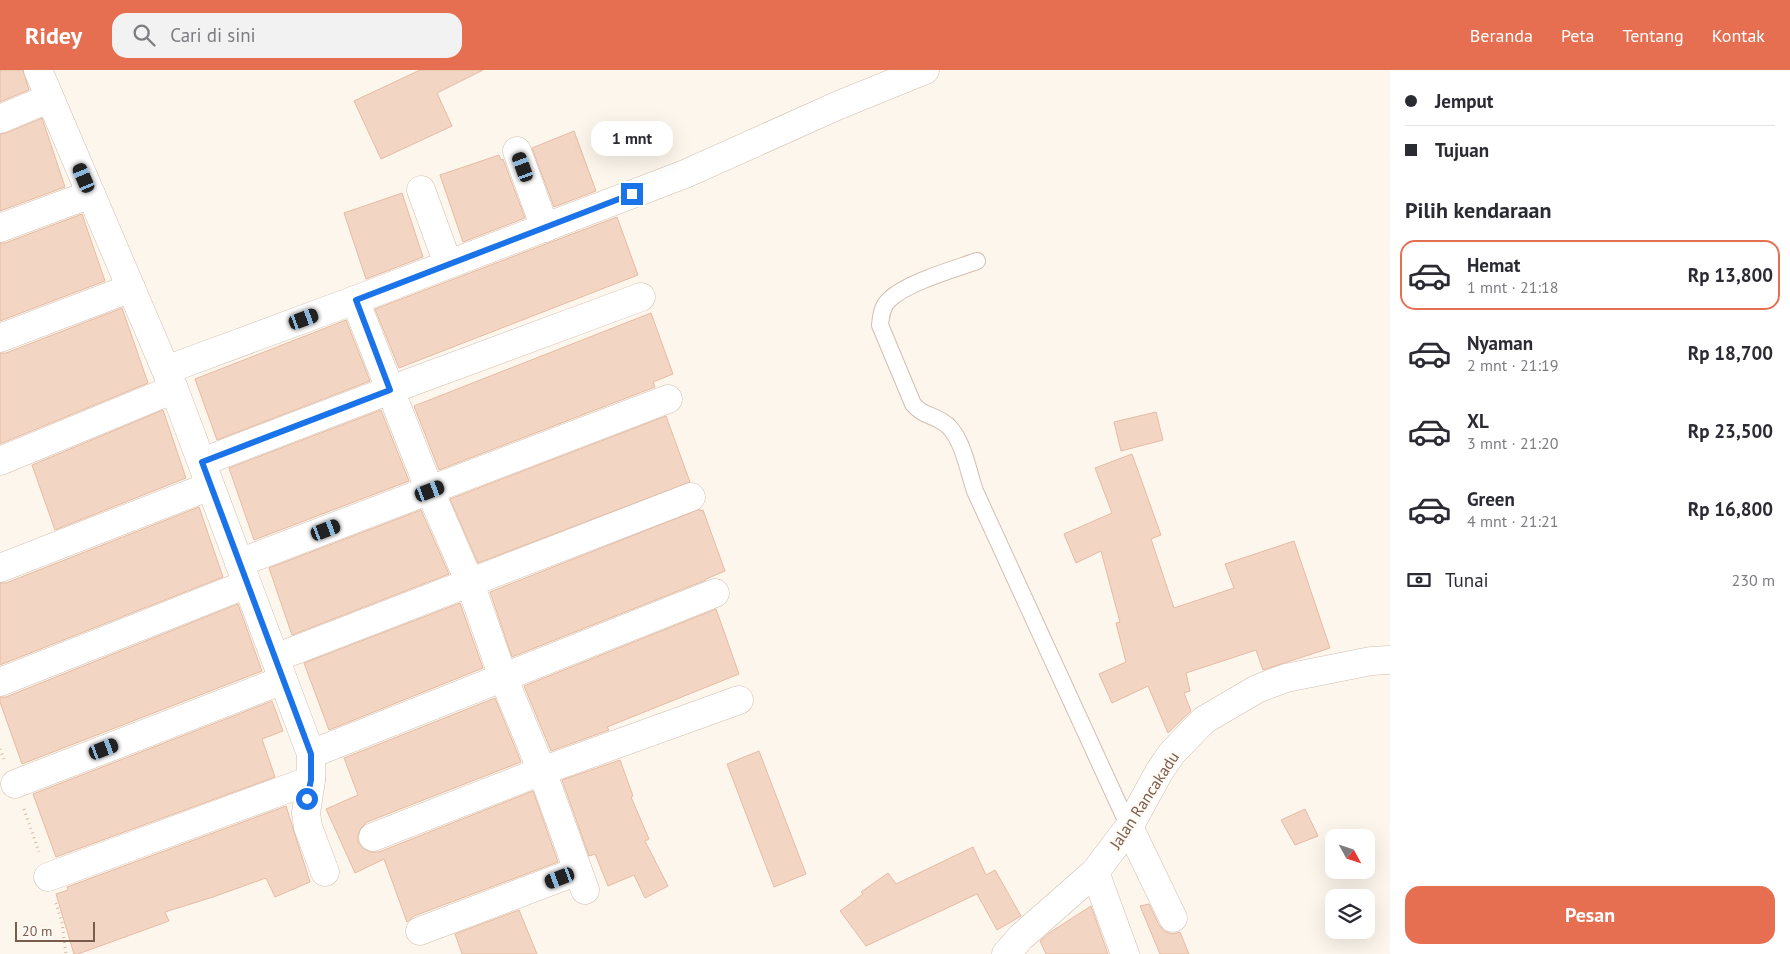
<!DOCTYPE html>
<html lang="id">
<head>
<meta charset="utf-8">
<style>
  :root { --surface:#fff; --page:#f2f2f3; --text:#2b2b33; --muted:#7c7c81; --line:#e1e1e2; --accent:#e76f51 }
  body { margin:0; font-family:"PT Sans",sans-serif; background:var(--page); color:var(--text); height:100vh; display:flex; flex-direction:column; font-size:19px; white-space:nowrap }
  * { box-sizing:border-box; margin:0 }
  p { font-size:16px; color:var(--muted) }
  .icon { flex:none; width:28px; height:28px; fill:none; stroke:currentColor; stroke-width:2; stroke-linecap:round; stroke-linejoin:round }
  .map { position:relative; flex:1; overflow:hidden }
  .sheet { display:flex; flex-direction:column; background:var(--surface); width:400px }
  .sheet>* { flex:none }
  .top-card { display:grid; align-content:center; height:110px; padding:0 15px; background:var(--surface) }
  .needle { width:32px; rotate:130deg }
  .fabs { position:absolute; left:1325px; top:759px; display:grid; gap:10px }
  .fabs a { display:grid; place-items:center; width:50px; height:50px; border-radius:10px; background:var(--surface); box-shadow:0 5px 20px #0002; font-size:25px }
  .scale { position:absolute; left:15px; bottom:12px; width:80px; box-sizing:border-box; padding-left:5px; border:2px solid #7a5c4d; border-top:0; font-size:14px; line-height:18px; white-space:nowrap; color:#7a5c4d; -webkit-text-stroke:4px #fffaf3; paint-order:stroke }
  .end { position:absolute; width:22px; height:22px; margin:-11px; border:6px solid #1a73e8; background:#fff; box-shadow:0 0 0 2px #fff }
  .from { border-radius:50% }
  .bubble { position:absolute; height:35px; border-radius:15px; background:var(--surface); box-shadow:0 5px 20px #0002; font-size:16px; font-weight:700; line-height:35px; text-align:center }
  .car { position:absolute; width:15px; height:30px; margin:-15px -8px; border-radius:6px; box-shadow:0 0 4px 1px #0007; background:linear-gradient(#222 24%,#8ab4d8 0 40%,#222 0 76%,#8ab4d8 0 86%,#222 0) }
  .top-card b { display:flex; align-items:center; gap:18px; height:48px; font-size:19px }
  .top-card b+b { border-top:1px solid var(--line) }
  .top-card i { width:12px; height:12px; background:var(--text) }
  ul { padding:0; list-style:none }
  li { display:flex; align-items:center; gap:15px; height:70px; margin:0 10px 8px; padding:0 5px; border:2px solid transparent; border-radius:15px }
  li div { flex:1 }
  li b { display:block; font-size:19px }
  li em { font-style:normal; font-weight:700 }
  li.current { border-color:var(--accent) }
  li>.icon { width:45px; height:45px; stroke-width:1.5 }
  h2 { padding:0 15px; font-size:22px; line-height:60px }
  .pay { display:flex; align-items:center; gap:12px; height:55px; padding:0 15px; font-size:19px }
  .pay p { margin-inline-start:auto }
  .action { display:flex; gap:10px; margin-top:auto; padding:10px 15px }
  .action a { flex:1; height:58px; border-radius:15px; background:var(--accent); color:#fff; font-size:20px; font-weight:700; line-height:58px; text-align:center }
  header { display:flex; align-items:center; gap:30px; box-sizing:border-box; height:70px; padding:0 25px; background:var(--accent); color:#fff }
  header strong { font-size:24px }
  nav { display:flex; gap:28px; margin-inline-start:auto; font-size:18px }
  .search { width:350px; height:45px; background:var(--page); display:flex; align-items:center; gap:12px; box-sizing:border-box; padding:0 18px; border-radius:15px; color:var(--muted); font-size:19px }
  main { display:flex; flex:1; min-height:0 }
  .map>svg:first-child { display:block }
  .building { fill:#f3d5c3; stroke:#e6bba3 }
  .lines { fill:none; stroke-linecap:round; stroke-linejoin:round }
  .lane-casing { stroke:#d1beb0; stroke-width:18 }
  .street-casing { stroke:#d1beb0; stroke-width:29 }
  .path { stroke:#d9b8a5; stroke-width:3; stroke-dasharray:1 4; stroke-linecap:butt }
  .lane { stroke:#fff; stroke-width:16 }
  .street { stroke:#fff; stroke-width:28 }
  .route { stroke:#1a73e8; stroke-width:6 }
  .labels { text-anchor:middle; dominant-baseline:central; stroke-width:4.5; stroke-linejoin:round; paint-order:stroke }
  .street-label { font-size:16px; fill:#7a5c4d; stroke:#fffaf3 }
</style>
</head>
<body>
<header>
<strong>Ridey</strong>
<div class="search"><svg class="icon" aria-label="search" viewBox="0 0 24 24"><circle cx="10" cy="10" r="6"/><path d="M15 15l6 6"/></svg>Cari di sini</div>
<nav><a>Beranda</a><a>Peta</a><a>Tentang</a><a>Kontak</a></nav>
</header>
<main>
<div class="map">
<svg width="1390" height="884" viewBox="0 0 1390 884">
  <rect width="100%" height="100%" fill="#fdf6ec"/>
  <!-- building -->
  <g class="building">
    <path d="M0,0H23L29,20L0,32Z"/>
    <path d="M420,0H483L437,23L452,56L381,89L354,31Z"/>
    <path d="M42,48L65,117L0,141V64L6,63Z"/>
    <path d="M574,61L596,121L554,137L532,78Z"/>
    <path d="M499,85L501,90L503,89L525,148L463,172L440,105Z"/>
    <path d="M402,123L423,187L366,209L344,143Z"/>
    <path d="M82,144L105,211L0,251V173H5Z"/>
    <path d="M617,147L638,205L399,298L375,239Z"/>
    <path d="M122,238L148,313L0,374V283H6Z"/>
    <path d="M651,243L673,304L653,312L655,317L439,400L414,336Z"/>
    <path d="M346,250L370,311L217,370L195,309Z"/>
    <path d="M163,340L186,408L55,460L32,395Z"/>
    <path d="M381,340L409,411L254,470L229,398Z"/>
    <path d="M1156,342L1163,370L1121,381L1114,352Z"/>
    <path d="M666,346L690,412L478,493L450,429Z"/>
    <path d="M1132,384L1161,465L1151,469L1174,538L1234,518L1225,494L1294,471L1330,578L1263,600L1256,580L1186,603L1190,621L1184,623L1191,641L1168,663L1148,616L1112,633L1099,604L1126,592L1116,553L1120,552L1101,481L1076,493L1064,464L1112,443L1095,398Z"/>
    <path d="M199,437L223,507L0,595V513H6Z"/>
    <path d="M700,439V441L703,440L725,501L706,509V510L512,587L490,522Z"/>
    <path d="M421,440L449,504L292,565L269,498Z"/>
    <path d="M460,533L483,598L329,660L304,593Z"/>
    <path d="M238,534L262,601L22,694L0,632V627H6Z"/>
    <path d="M716,539L739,604L607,657L609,660L551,681L524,616Z"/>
    <path d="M495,628L521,692L367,752L361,758L358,765V772L364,779L371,782H379L533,721L558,792L414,846L407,852L384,789L355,803L326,739L358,725L344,688Z"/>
    <path d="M272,631L283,661L262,669L275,707L56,787L33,724Z"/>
    <path d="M759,681L806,804L774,817L727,694Z"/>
    <path d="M620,690L633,726L631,727L649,769L645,771L668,816L645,828L634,805L608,816L595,784L589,786L562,710Z"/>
    <path d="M286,736L310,812L275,827L266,808L213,827L165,842L169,851L78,884H74L56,824L68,820L67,817Z"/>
    <path d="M1305,739L1318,766L1295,775L1281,750Z"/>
    <path d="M973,777L986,805L995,800L1021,846L997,860L977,824L866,876L840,841L863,824L861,822L888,803L896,814Z"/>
    <path d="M1149,834L1159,855L1164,861L1172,864L1180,862L1189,884H1160L1140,836Z"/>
    <path d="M1091,836L1108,884H1046L1040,871L1049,863Z"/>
    <path d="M519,840L537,884H462L455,864Z"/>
  </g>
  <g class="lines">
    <defs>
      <path id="lane" d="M977,191C955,199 905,213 889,230C882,236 881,246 880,255L913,334C923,346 931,344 943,352C962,363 968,401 975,421L1129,757"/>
      <g id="street">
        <path d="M38,0L174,319L311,684V710L306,743L308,757L325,802"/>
        <path d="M0,49L50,28"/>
        <path d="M517,81L545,158"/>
        <path d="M421,120L448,194"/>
        <path d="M0,158L91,124"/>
        <path d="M355,230L430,421L470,513L503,607L542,701L585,820"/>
        <path d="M0,268L131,218"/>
        <path d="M166,300L355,230L685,104L839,35L925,0"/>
        <path d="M0,391L174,319"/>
        <path d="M202,392L390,320L641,227"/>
        <path d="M239,493L668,329"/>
        <path d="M0,498L210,416"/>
        <path d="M275,588L691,427"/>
        <path d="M0,612L247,514"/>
        <path d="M311,684L715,523"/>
        <path d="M15,714L283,610"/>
        <path d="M1129,757L1173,848"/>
        <path d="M373,767L542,701L739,630"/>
        <path d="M1095,802L1125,884"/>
        <path d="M48,807L311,710"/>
        <path d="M420,861L578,801"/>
        <path d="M1006,884L1021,867L1095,802L1129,757L1159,702L1172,683L1204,650L1257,619L1286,608L1371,591L1390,590"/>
      </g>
    </defs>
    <!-- lane casing -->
    <use href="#lane" class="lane-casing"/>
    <!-- street casing -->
    <use href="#street" class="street-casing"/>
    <!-- path -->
    <g class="path">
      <path d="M0,679L4,689"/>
      <path d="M24,739L39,782"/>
      <path d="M56,833L62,853L66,884"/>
    </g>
    <!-- lane -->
    <use href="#lane" class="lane"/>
    <!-- street -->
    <use href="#street" class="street"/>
  </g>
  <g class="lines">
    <!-- route -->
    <path class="route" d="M307,729L311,710V684L202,392L390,320L356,230L632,124"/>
  </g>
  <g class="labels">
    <!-- street labels -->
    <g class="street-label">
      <text transform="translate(1144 730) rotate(-57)">Jalan Rancakadu</text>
    </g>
  </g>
</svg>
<div class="fabs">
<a><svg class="needle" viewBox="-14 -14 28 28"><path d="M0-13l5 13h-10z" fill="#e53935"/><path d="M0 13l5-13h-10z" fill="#7c7c81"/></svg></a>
<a><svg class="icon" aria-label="layers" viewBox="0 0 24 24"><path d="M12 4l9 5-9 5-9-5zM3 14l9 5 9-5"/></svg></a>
</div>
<div class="scale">20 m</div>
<i class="end from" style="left:307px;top:729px"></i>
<i class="end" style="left:632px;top:124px"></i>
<div class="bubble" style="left:591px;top:51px;width:82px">1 mnt</div>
<i class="car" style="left:523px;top:97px;rotate:340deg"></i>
<i class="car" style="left:84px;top:108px;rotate:337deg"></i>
<i class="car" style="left:304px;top:249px;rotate:70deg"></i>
<i class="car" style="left:430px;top:421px;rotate:69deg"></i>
<i class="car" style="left:326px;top:460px;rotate:69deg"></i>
<i class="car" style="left:104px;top:679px;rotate:69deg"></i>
<i class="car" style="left:560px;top:808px;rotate:249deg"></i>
</div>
<section class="sheet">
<div class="top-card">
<b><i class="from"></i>Jemput</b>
<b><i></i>Tujuan</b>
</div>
<h2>Pilih kendaraan</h2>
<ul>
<li class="current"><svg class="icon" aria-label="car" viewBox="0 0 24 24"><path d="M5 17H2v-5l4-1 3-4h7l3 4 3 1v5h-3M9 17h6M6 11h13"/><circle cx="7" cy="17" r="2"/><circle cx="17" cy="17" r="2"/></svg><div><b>Hemat</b><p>1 mnt · 21:18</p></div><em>Rp 13,800</em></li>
<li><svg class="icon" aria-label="car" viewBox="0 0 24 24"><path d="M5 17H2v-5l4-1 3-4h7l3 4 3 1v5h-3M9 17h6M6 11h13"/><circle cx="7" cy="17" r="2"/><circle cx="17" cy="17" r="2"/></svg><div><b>Nyaman</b><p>2 mnt · 21:19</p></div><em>Rp 18,700</em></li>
<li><svg class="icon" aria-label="car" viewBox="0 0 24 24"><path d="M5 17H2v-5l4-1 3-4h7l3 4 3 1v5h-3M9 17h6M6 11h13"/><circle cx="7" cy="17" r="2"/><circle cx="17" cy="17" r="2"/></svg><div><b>XL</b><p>3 mnt · 21:20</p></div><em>Rp 23,500</em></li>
<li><svg class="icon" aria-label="car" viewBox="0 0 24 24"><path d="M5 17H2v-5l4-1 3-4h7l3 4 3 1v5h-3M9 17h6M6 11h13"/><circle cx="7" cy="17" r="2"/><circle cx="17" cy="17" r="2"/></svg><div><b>Green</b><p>4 mnt · 21:21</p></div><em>Rp 16,800</em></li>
</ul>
<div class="pay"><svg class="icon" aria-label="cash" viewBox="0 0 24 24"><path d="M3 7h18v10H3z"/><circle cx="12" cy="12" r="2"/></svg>Tunai<p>230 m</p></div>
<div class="action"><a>Pesan</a></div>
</section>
</main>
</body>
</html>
